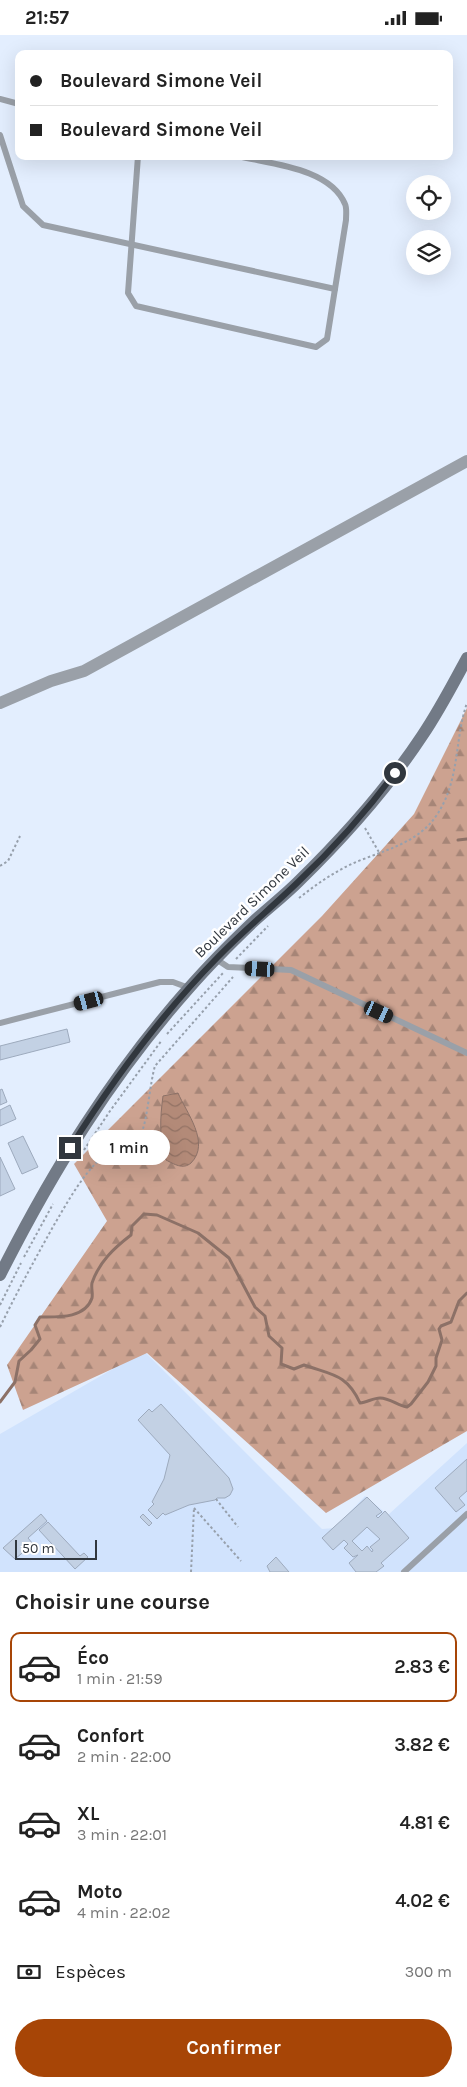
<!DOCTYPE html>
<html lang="fr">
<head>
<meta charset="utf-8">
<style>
  :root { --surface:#fff; --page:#f6f6f6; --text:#222; --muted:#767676; --line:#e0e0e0; --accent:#a74506 }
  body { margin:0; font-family:Karla,sans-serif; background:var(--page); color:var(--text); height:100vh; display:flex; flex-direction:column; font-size:19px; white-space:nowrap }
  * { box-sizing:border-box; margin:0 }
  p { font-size:16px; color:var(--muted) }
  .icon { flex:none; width:28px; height:28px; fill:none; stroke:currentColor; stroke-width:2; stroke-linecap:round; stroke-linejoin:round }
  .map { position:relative; height:1537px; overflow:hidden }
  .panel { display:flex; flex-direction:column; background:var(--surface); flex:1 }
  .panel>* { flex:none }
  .top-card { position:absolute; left:15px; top:15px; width:438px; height:110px; border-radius:10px; box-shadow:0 5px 20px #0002; display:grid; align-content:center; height:110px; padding:0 15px; background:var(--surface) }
  .controls { position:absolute; left:406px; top:140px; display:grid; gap:10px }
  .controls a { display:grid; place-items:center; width:45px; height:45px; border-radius:50%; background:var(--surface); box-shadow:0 5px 20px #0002; font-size:25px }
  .scale { position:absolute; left:15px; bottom:12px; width:82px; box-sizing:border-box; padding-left:5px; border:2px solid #31373e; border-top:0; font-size:14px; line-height:18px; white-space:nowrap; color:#31373e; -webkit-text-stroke:4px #fff; paint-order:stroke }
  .end { position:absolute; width:22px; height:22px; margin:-11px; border:6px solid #31373e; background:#fff; box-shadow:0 0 0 2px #fff }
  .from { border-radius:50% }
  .bubble { position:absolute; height:35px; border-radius:18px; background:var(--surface); box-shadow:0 5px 20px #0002; font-size:16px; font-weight:600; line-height:35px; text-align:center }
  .car { position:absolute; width:15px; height:30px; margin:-15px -8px; border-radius:6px; box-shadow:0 0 4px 1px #0007; background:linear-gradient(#222 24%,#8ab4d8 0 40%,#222 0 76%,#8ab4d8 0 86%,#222 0) }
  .top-card b { display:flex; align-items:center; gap:18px; height:48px; font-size:19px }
  .top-card b+b { border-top:1px solid var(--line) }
  .top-card i { width:12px; height:12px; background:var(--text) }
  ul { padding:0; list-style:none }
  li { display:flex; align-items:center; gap:15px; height:70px; margin:0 10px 8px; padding:0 5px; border:2px solid transparent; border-radius:10px }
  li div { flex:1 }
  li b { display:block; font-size:19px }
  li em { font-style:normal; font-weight:600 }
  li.selected { border-color:var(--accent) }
  li>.icon { width:45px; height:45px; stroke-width:1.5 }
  h2 { padding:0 15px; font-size:22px; line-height:60px }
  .pay { display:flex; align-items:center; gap:12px; height:55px; padding:0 15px; font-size:19px }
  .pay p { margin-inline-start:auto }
  .primary-button { display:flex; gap:10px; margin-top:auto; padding:10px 15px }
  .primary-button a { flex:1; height:58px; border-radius:30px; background:var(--accent); color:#fff; font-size:20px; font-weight:600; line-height:58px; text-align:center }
  .status { display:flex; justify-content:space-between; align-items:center; height:35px; padding:0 25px; background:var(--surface); direction:ltr }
  .status svg { height:14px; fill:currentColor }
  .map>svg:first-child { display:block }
  .built { fill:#d1e3fd }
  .forest { fill:url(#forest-firs) }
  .water { fill:url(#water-waves); stroke:#8c7167 }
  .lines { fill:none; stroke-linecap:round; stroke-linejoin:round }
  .stream { stroke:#8c7167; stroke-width:3 }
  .building { fill:#c3d1e4; stroke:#9daabd; fill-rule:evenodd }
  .path { stroke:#97a0ac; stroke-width:2; stroke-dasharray:2.5 2.5; stroke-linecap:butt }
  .lane { stroke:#9aa0a8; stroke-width:6 }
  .street { stroke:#9aa0a8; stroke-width:12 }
  .secondary { stroke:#727a86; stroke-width:12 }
  .route { stroke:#31373e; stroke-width:6 }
  .labels { text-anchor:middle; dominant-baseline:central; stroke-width:5; stroke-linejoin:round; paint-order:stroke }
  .street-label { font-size:15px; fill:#31373e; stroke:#fff }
</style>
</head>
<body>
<div class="status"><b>21:57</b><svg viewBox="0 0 49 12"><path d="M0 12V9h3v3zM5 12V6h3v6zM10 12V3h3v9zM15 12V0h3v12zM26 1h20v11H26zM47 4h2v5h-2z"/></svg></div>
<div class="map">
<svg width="467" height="1537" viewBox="0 0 467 1537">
  <defs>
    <pattern id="forest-firs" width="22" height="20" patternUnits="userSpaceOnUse" patternTransform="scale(1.25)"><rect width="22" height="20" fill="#cca290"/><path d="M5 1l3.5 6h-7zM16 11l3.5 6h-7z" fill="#a68577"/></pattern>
    <pattern id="water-waves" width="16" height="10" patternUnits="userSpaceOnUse" patternTransform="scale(1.25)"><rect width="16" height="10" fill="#b38a78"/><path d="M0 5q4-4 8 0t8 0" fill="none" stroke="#927264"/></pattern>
  </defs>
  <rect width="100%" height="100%" fill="#e3eefe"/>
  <!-- built -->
  <path class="built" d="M144,1316L322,1494L335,1493L365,1461L388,1480L467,1408V1537H0V1399Z"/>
  <!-- forest -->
  <path class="forest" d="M467,673V1396L326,1478L147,1318L23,1375L7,1330L107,1186L74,1129L322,881L414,779Z"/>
  <!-- water -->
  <path class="water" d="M178,1058C186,1077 211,1108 191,1128C183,1135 174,1129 166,1125C159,1103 160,1083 163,1061Z"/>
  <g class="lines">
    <!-- stream -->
    <g class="stream">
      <path d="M458,805L467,804"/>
      <path d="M0,1367L15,1347L19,1326L31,1315L40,1304L35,1290L40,1282C57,1282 85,1284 92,1263C93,1258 91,1253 92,1248C99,1227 114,1213 131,1200L132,1191L144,1179L157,1180L198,1198L229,1223L255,1272L265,1281L269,1301L282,1313L281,1329L294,1334L304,1330C332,1340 347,1339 360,1368C367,1367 374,1363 380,1363C390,1363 398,1371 407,1372L411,1369L428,1347L436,1331V1323L442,1305L439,1294L441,1291L451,1287L459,1266L467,1258"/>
    </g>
  </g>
  <!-- building -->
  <g class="building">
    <path d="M67,994L70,1007L0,1025V1011Z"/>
    <path d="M2,1054L7,1067L0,1070V1055Z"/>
    <path d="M10,1070L16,1084L0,1091V1075Z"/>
    <path d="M23,1101L38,1132L22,1139L8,1108Z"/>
    <path d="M0,1122L15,1154L0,1161Z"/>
    <path d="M161,1369L229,1443L233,1454L230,1460L225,1463H217L215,1465L189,1470L165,1480L163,1478L157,1484L148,1475L154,1469L152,1467L164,1444L170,1420L138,1385L149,1374L152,1377Z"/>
    <path d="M467,1424V1456L459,1463L465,1470L456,1477L435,1453Z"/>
    <path d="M367,1462L382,1477L376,1481L378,1483L385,1476L409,1503L381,1528L384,1531L376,1537H356L349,1528L358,1520L353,1522L344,1513L348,1509L344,1505L333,1515L322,1503ZM367,1492L380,1504L370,1512L373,1515L372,1517L367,1511L362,1516L352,1506Z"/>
    <path d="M41,1479L47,1486L28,1503L33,1509L15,1524L3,1513Z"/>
    <path d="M143,1479L152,1488L149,1491L140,1482Z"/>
    <path d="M48,1487L80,1521L84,1518L88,1522L75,1534L39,1495Z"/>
    <path d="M276,1522L289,1537H270L267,1531Z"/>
  </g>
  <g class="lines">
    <!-- path -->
    <g class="path">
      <path d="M365,793L380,819"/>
      <path d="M0,831L8,826L20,801"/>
      <path d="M299,863C318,848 338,834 361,825C397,811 428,804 445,765C459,734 456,699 467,668"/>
      <path d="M236,924L268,891"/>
      <path d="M167,999L223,938"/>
      <path d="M84,1115L110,1076L162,1005"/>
      <path d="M24,1222L53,1169"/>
      <path d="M0,1270L21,1228"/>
      <path d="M0,1292C17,1257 35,1224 54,1190C67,1168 81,1142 100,1124C111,1113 132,1112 141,1098C147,1089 150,1047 155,1031L233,942"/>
      <path d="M216,1464L238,1492"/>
      <path d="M194,1473L241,1526"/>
      <path d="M191,1537L194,1473"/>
    </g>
    <!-- lane -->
    <g class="lane">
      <path d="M0,64L19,69"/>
      <path d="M0,100L23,171L43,190L335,254"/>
      <path d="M138,121L128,258L136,271L316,312L327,304L346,185C346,180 347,173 345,169C330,133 271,129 238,121"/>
      <path d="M216,924L228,932L291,935L467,1018"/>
      <path d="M0,988L160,947H173L189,953"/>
      <path d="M404,1537L467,1479"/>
    </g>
    <!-- street -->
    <path class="street" d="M0,668L51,646L84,636L467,426"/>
    <!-- secondary -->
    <path class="secondary" d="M0,1240C53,1135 111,1041 189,953C209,930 230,909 252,888C267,874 284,861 298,847C344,802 387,754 422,701C439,676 453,649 467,623"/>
  </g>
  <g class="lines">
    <!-- route -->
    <path class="route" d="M70,1113C113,1045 160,981 216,924C242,897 270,874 297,848C332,815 366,777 395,738"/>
  </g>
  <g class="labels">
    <!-- street labels -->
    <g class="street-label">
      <text transform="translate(252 867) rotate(-44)">Boulevard Simone Veil</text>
    </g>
  </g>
</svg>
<div class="controls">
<a><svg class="icon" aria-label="locate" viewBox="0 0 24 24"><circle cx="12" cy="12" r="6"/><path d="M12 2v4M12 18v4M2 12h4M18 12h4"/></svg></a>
<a><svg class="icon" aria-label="layers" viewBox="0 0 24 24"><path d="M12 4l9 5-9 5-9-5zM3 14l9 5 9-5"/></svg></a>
</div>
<div class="scale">50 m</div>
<i class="end from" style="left:395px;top:738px"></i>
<i class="end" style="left:70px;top:1113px"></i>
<div class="bubble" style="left:88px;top:1095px;width:82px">1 min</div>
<i class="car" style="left:260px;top:934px;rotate:273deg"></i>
<i class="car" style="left:89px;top:966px;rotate:255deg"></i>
<i class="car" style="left:379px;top:977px;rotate:115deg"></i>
<div class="top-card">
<b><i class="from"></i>Boulevard Simone Veil</b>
<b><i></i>Boulevard Simone Veil</b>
</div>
</div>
<section class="panel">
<h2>Choisir une course</h2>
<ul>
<li class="selected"><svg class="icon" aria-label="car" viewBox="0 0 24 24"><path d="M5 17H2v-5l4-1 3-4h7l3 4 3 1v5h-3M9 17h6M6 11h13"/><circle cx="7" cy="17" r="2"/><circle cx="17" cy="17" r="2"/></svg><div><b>Éco</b><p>1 min · 21:59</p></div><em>2.83 €</em></li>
<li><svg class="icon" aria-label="car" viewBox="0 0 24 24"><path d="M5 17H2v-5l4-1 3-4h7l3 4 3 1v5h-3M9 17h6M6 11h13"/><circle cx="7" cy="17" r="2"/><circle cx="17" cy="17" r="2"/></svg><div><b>Confort</b><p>2 min · 22:00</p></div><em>3.82 €</em></li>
<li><svg class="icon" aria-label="car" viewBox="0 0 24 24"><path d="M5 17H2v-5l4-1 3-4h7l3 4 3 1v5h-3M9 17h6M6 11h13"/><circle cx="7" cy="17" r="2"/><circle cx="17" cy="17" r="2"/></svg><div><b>XL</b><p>3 min · 22:01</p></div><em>4.81 €</em></li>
<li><svg class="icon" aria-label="car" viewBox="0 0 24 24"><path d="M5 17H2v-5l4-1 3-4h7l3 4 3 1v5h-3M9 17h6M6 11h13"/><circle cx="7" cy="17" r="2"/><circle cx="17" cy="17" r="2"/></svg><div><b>Moto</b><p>4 min · 22:02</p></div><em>4.02 €</em></li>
</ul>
<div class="pay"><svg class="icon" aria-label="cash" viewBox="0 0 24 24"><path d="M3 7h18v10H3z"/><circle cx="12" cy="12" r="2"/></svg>Espèces<p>300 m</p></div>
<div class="primary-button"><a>Confirmer</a></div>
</section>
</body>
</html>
